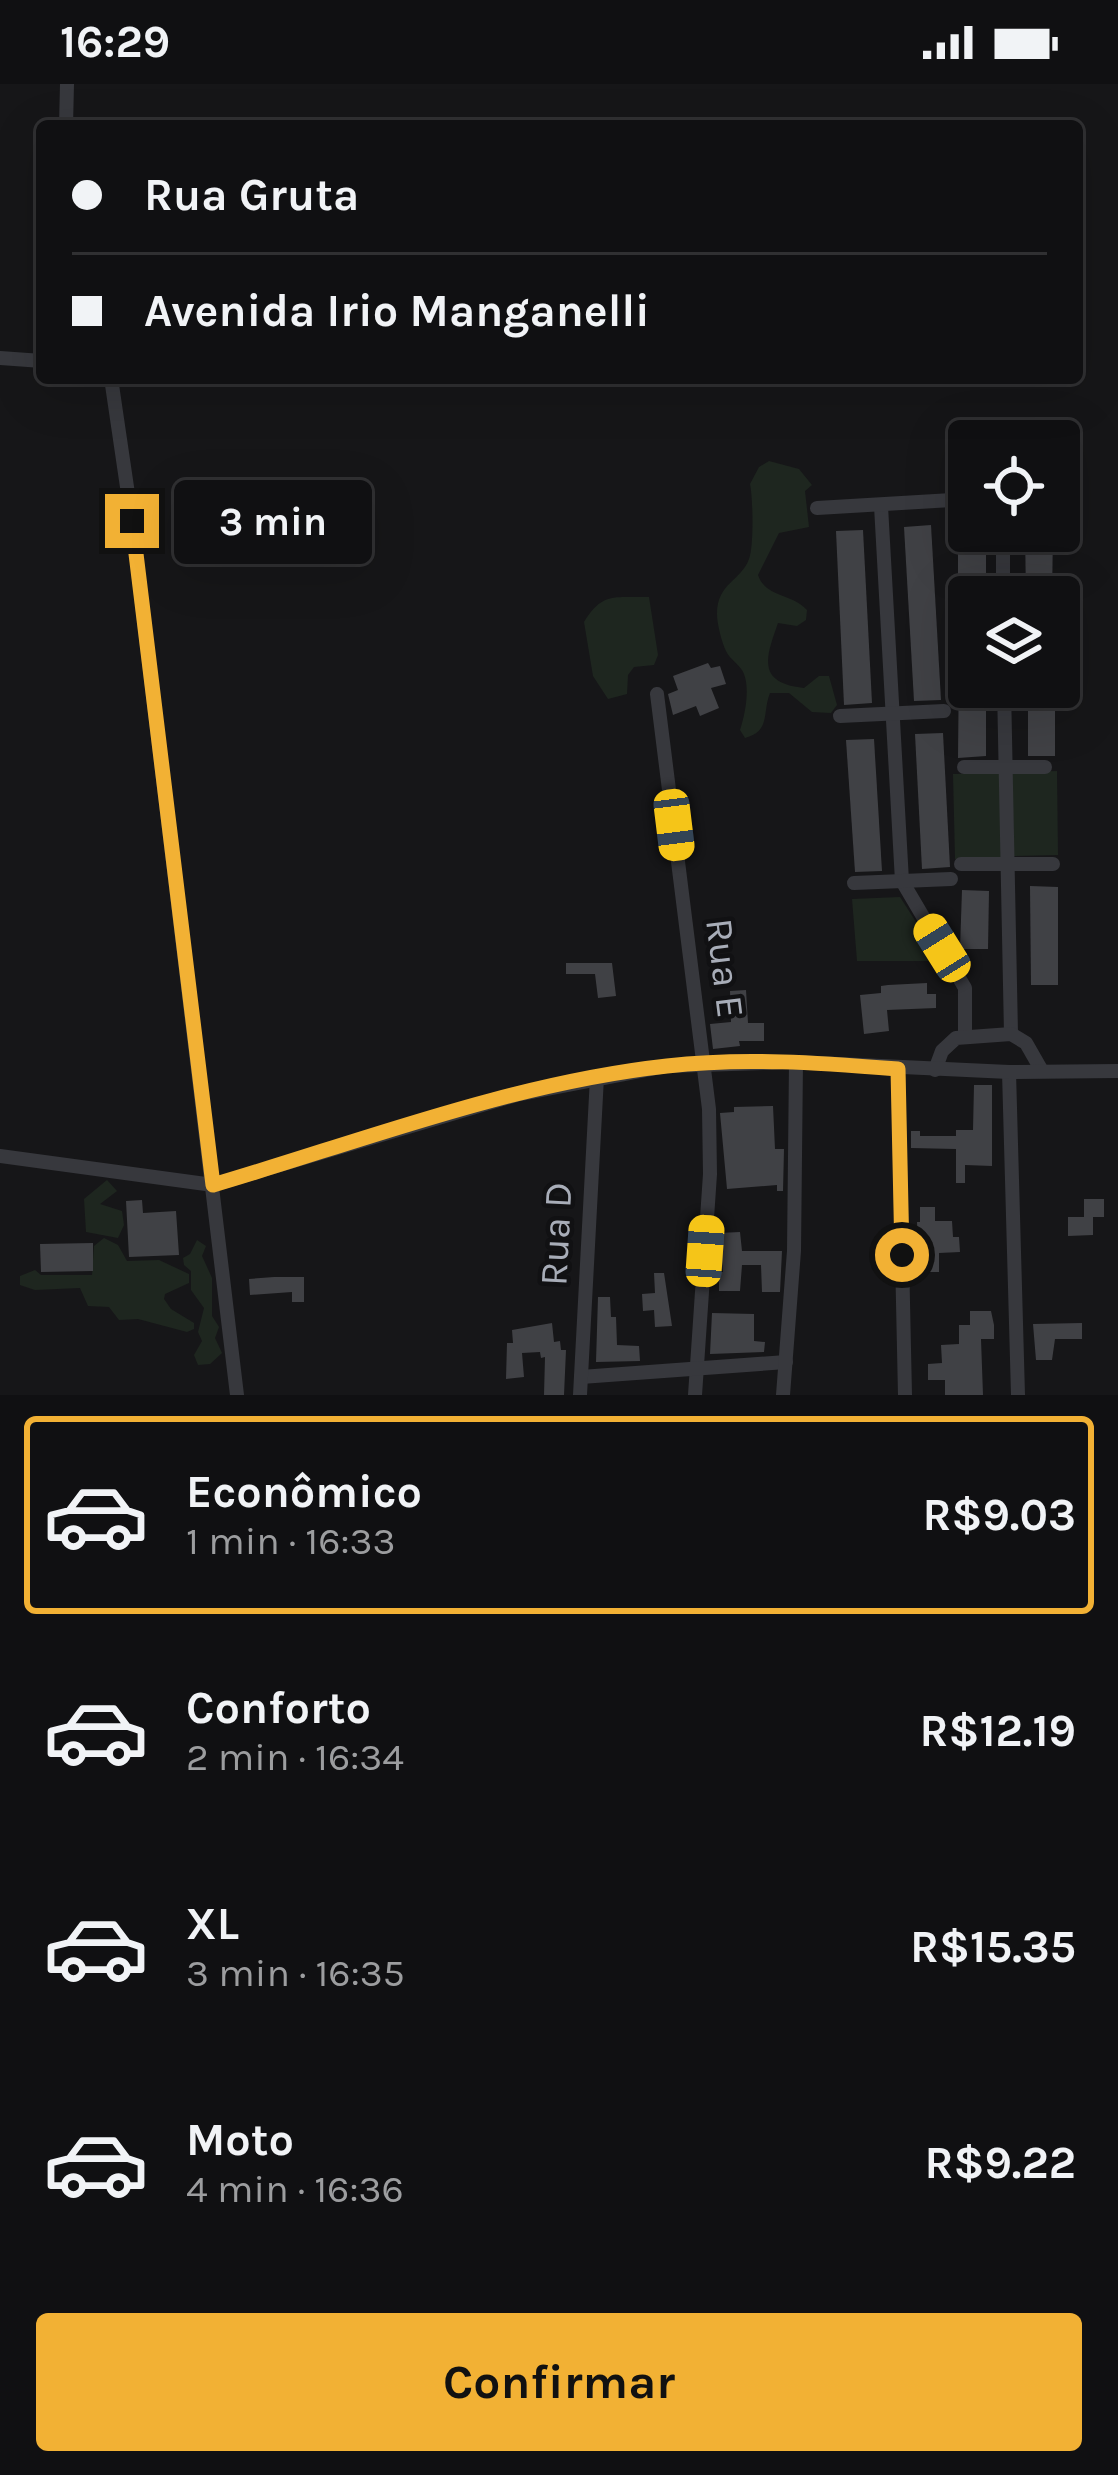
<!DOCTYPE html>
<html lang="pt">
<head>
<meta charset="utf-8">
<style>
  :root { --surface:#101012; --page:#19191b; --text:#f1f3f6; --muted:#9c9d9f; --line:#303032; --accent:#f2b134 }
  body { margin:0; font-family:Karla,sans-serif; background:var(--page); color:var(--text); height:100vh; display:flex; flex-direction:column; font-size:45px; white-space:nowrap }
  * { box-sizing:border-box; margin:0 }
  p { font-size:39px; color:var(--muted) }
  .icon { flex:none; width:66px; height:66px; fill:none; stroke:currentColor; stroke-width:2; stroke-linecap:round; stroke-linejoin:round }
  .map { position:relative; height:1311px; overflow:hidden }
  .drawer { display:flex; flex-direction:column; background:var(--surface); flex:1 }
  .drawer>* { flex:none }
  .hud { position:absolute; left:36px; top:36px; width:1047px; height:264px; border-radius:12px; box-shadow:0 12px 48px #0002,0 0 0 3px var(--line); display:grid; align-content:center; height:264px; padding:0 36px; background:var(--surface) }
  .fabs { position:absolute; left:948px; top:336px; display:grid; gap:24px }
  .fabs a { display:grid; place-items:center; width:132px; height:132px; border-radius:12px; background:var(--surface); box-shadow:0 12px 48px #0002,0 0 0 3px var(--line); font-size:60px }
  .end { position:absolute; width:54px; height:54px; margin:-27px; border:15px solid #f2b134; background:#111; box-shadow:0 0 0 6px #111 }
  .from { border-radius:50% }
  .bubble { position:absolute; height:84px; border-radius:12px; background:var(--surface); box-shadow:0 12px 48px #0002,0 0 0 3px var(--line); font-size:39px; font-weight:700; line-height:84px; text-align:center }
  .car { position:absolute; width:36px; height:72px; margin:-36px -18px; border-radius:15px; box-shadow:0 0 9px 3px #0007; background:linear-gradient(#f5c518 24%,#345 0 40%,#f5c518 0 76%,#345 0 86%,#f5c518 0) }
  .hud b { display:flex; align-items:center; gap:42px; height:114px; font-size:45px }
  .hud b+b { border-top:3px solid var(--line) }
  .hud i { width:30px; height:30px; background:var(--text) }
  ul { padding:21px 0 0; list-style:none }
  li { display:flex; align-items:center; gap:36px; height:198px; margin:0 24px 18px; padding:0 12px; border:6px solid transparent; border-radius:12px }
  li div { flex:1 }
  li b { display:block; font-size:45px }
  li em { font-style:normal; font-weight:700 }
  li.active { border-color:var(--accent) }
  li>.icon { width:108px; height:108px; stroke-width:1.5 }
  .cta { display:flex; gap:24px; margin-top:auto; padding:24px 36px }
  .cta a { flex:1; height:138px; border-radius:12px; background:var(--accent); color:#111; font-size:48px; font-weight:700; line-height:138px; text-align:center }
  .status { display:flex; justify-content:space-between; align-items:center; height:84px; padding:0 60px; background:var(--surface); direction:ltr }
  .status svg { height:33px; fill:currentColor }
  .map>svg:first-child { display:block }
  .green { fill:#1e261f }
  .building { fill:#404145 }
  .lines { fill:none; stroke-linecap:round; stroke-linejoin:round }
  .street { stroke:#37383d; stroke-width:14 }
  .route { stroke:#f2b134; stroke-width:15 }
  .labels { text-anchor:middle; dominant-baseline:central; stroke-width:9; stroke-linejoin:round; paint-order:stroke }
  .street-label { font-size:39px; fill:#a8adb8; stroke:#111113 }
</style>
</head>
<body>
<div class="status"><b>16:29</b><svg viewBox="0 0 49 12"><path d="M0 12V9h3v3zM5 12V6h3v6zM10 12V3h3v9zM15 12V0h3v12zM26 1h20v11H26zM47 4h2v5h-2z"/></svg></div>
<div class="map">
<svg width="1118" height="1311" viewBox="0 0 1118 1311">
  <rect width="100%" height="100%" fill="#161618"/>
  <!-- green -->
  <g class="green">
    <path d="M769,377L799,385L812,401L805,407L809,443L779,449L758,491C766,514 792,509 807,526L806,536L797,542L778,539C766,573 756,599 804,604L819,592H829L837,621L831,629L812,628L789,609H770C762,629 771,647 745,654L740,646C745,631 750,606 744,590C741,581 730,576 726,567C722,559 717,540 717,530C717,499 741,497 749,475C754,462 753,414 750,400L759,383Z"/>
    <path d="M649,513L658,571L654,581L634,583L628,591L627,610L608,615L593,592L584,538C603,507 615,514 649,513Z"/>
    <path d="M1057,687L1058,771L1014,772L1012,688Z"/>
    <path d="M1001,689L1003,774L955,775L953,690Z"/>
    <path d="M900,813L941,877H857L852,815Z"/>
    <path d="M107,1096L117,1107L100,1120L122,1127L124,1141L118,1154L86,1148L84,1115Z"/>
    <path d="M104,1154L118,1161L127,1177L159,1176L189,1190V1199L165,1210L164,1215L171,1225L194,1239V1245L187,1248L138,1235L119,1236L109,1223L88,1222L80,1204L35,1206L20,1201V1192L35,1186L41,1191H92L94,1162Z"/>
    <path d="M197,1156L206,1162L202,1172L212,1194V1232L219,1243L215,1254L222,1269L210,1280L198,1281L194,1271L202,1257L198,1248L204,1224L191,1206V1187L184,1181L183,1174L190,1170Z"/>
  </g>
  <!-- building -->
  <g class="building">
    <path d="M958,439H969V447H986V513H969V538L958,537Z"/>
    <path d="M931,441L941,616L914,617L904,443Z"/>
    <path d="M863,446L872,619L844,621L836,447Z"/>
    <path d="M1025,447H1053L1052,513H1026Z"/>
    <path d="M959,575H969V612L986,613V672L958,674Z"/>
    <path d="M708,579L711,584L720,582L726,600L711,604L719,624L700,632L696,622L673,631L668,610L678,606L673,592Z"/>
    <rect x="1028" y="612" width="27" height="60"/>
    <path d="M943,649L950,783L922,785L915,650Z"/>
    <path d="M874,655L882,787L855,788L846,656Z"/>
    <path d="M1030,802L1058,803V901H1031Z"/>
    <path d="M962,806L989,807L988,865H960Z"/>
    <path d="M566,879H612L616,912L598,914L595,890H566Z"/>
    <path d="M927,899V910H936V924L887,926L889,947L864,950L860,911L881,909V902L888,901Z"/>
    <path d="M746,906L748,939H764V957H739L740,962L713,965L710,940L731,938L730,907Z"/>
    <path d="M974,1001H992V1082L965,1081V1099H956V1065L911,1064V1047H920V1052H956V1046H973Z"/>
    <path d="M773,1022L775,1065H784L783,1107H777V1101L727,1105L720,1029L734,1028V1023Z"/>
    <path d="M1084,1115H1104V1133H1093V1151L1068,1152V1133H1084Z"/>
    <path d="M142,1116L143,1129L176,1127L179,1171L129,1173L126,1117Z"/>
    <path d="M920,1123H935V1137H952L953,1153H959L960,1168L939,1169V1188H923V1161L918,1162L917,1138H920Z"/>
    <path d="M740,1148L742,1167H782L780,1208H762L761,1181H742L740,1207H719V1188H723L719,1149Z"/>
    <path d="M93,1159V1187L41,1188L40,1160Z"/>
    <path d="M654,1189H664L672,1242L655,1243L654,1226L643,1227L642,1210L655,1209Z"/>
    <path d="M274,1193H304V1218H292V1208L250,1211L249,1195Z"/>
    <path d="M598,1213H610L611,1233H616L617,1261L639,1262L640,1277L596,1278Z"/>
    <path d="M970,1227H991L994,1241V1255H981L983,1311H945V1296H928V1280L942,1279L941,1261L959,1260V1241H970Z"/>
    <path d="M712,1229L754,1230V1257L765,1258L764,1268L710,1270Z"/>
    <path d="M552,1239L554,1258L560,1257L561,1266H566L564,1311H544L545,1273L541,1274L540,1268L522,1269L524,1293L506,1295L507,1259H513L512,1246Z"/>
    <path d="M1082,1239V1255H1055L1052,1276H1036L1033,1240Z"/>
  </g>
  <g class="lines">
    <!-- street -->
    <g class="street">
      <path d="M66,42L67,0"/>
      <path d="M0,274L42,277"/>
      <path d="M111,294L132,437L237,1311"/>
      <path d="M881,422L902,797L965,904V950"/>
      <path d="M817,424L969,415"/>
      <path d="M1003,447V513"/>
      <path d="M960,550H969"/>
      <path d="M1004,603L1011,950"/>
      <path d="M657,610L709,1025L710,1090L695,1311"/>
      <path d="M840,632L944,627"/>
      <path d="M964,683H1045"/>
      <path d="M961,780H1053"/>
      <path d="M854,799L951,795"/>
      <path d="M898,985L905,1311"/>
      <path d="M935,986L942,967L956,954L1011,950L1026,959L1042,987"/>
      <path d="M1009,988L1018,1311"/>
      <path d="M0,1072L213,1101L516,1011L667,982L796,978L1009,988L1118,987"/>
      <path d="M581,1293L786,1278"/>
      <path d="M580,1311L597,993"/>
      <path d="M783,1311L794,1167L796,978"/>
    </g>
  </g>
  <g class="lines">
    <!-- route -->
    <path class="route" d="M132,437L213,1101C362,1057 512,999 667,982C744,973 821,979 898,985L902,1171"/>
  </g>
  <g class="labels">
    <!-- street labels -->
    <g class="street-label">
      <text transform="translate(725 884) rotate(83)">Rua E</text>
      <text transform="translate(556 1150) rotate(-87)">Rua D</text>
    </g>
  </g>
</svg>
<div class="fabs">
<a><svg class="icon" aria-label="locate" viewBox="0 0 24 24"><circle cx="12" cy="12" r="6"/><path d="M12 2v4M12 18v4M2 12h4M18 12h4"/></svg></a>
<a><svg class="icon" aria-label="layers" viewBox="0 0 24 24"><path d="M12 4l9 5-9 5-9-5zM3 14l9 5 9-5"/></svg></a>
</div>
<i class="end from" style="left:902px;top:1171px"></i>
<i class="end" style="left:132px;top:437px"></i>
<div class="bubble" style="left:174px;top:396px;width:198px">3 min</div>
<i class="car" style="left:674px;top:741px;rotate:173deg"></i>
<i class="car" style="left:942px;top:864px;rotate:328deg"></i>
<i class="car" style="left:705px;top:1167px;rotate:4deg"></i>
<div class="hud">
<b><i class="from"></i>Rua Gruta</b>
<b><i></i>Avenida Irio Manganelli</b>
</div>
</div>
<section class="drawer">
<ul>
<li class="active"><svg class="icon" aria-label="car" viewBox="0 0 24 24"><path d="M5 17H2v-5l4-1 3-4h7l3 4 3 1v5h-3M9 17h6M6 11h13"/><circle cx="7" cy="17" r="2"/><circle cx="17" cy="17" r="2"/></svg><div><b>Econômico</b><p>1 min · 16:33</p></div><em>R$9.03</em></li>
<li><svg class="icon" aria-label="car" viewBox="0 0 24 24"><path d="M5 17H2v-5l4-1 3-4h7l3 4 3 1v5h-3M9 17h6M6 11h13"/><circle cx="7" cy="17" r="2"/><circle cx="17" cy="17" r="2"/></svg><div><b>Conforto</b><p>2 min · 16:34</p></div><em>R$12.19</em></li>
<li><svg class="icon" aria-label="car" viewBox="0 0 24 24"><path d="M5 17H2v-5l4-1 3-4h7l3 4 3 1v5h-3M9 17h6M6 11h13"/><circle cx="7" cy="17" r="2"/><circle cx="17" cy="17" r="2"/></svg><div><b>XL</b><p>3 min · 16:35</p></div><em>R$15.35</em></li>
<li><svg class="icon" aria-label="car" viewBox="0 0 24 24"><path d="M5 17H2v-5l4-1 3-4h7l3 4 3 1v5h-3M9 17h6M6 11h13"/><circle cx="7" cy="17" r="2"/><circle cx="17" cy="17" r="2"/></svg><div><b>Moto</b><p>4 min · 16:36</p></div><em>R$9.22</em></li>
</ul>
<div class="cta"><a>Confirmar</a></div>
</section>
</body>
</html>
